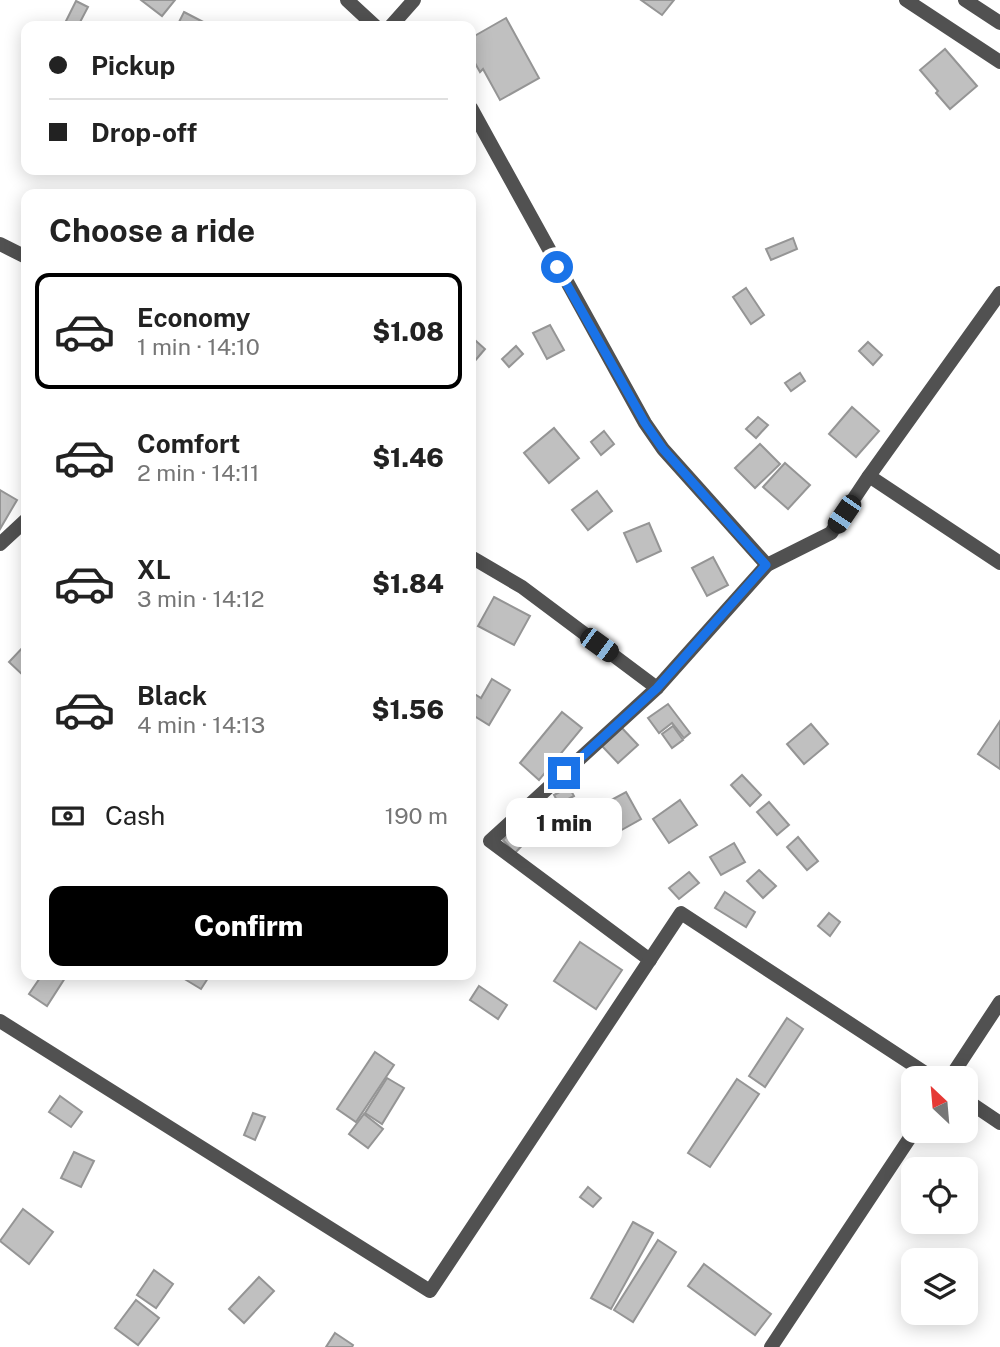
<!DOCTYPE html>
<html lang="en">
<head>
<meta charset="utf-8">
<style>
  :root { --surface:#fff; --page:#f2f2f2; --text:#222; --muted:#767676; --line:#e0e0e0; --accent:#000 }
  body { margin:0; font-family:"Public Sans",sans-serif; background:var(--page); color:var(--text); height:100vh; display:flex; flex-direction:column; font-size:26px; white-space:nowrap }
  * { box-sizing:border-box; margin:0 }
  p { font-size:23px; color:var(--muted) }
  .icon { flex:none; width:38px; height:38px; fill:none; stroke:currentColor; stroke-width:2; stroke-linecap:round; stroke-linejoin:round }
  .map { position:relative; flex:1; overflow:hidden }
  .sheet { position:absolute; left:21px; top:189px; width:455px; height:791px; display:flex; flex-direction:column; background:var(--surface); border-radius:14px; box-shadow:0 4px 18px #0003 }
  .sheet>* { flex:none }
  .banner { position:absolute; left:21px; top:21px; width:455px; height:154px; border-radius:14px; box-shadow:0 4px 18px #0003; display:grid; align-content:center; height:154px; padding:0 28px; background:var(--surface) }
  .needle { width:46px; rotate:334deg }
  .controls { position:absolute; left:901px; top:1066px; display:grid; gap:14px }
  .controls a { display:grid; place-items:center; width:77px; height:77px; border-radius:14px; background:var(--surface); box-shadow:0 4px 18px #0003; font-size:35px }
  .end { position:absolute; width:32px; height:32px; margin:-16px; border:9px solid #1a73e8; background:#fff; box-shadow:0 0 0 4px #fff }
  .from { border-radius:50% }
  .bubble { position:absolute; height:49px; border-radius:14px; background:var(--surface); box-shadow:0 4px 18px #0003; font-size:23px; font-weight:800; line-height:49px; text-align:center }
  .car { position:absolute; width:21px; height:42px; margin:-21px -10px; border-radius:9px; box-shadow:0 0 5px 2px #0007; background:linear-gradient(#222 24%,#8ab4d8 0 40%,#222 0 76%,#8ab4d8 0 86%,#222 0) }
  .banner b { display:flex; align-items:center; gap:24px; height:66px; font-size:26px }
  .banner b+b { border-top:2px solid var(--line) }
  .banner i { width:18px; height:18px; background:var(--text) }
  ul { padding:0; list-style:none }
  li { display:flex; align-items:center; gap:21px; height:116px; margin:0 14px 10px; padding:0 14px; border:4px solid transparent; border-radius:14px }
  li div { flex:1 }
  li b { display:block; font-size:26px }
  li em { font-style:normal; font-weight:800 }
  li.active { border-color:var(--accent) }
  li>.icon { width:63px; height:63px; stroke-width:1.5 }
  h2 { padding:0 28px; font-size:32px; line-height:84px }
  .pay { display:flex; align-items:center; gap:18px; height:77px; padding:0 28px; font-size:26px }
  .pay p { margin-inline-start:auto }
  .primary-button { display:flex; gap:14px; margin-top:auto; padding:14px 28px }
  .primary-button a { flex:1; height:80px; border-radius:14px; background:var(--accent); color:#fff; font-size:28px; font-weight:800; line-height:80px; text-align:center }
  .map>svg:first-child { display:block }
  .building { fill:#c0c0c0; stroke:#959595; stroke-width:2 }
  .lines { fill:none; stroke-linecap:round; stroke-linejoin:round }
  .minor { stroke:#515151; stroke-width:14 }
  .route { stroke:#1a73e8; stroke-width:9 }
</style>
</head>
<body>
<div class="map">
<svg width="1000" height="1347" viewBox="0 0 1000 1347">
  <rect width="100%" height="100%" fill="#fff"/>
  <!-- building -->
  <g class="building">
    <path d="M141,0H175L162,16Z"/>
    <path d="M641,0H674L662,15Z"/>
    <path d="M76,1L88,7L78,26H66L64,25Z"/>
    <path d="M184,12L211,26H177Z"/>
    <path d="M506,18L539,78L500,100L483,69L480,72L471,56V38Z"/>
    <path d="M945,49L977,86L950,109L936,93L938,91L920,70Z"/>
    <path d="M793,238L797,249L771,260L766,249Z"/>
    <path d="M746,288L764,315L751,324L733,297Z"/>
    <path d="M550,325L564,350L547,359L533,333Z"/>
    <path d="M476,341L485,349L474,362L471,359V347Z"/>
    <path d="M868,342L882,355L873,365L859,351Z"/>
    <path d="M516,346L523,354L509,367L502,359Z"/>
    <path d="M800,373L805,381L791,391L785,383Z"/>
    <path d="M852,407L879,431L856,457L829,434Z"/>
    <path d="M758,417L768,425L756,438L746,429Z"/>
    <path d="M554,428L579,458L549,483L524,453Z"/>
    <path d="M604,431L614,444L601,455L591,442Z"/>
    <path d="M760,444L780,464L755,488L735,468Z"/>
    <path d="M785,463L810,485L788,509L763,487Z"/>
    <path d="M0,490L17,500L0,529Z"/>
    <path d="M597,491L612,511L588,530L572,510Z"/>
    <path d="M649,523L661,551L637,562L624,533Z"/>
    <path d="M713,557L728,585L707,596L692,568Z"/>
    <path d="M494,597L530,616L514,645L478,626Z"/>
    <path d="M26,644V678L9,662Z"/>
    <path d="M492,679L510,690L489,725L471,714V696L473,693L481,698Z"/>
    <path d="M668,704L690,733L684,738L672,723L659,733L648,718Z"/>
    <path d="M562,712L582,728L539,780L520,763Z"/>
    <path d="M1000,721V769L978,754Z"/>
    <path d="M811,724L828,744L804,764L787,744Z"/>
    <path d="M673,726L683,740L672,748L662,734Z"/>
    <path d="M621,727L638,745L618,763L602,746Z"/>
    <path d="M742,775L761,795L750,806L731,785Z"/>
    <path d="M569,787L574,796L559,804L554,795Z"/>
    <path d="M626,792L641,819L618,832L602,805Z"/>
    <path d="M680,800L697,825L669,843L653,819Z"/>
    <path d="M769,802L789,825L777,835L757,812Z"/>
    <path d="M521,821L533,834L515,853L503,840Z"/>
    <path d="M798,837L818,861L807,870L787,847Z"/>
    <path d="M734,843L745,862L721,875L710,857Z"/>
    <path d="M759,870L776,886L763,898L747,881Z"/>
    <path d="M689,872L699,883L679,899L669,888Z"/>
    <path d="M725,892L755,912L746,927L715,908Z"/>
    <path d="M829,913L840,922L830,936L818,926Z"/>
    <path d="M580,942L622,970L596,1009L554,981Z"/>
    <path d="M42,975H60L65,978L47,1006L29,994Z"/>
    <path d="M178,975H210L201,989Z"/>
    <path d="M479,986L507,1005L498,1019L470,1000Z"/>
    <path d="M787,1018L803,1029L765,1087L749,1076Z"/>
    <path d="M375,1052L394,1065L356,1122L337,1109Z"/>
    <path d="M387,1078L404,1088L382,1124L365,1113Z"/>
    <path d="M737,1079L759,1094L710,1167L688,1153Z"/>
    <path d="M60,1096L82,1112L71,1127L49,1112Z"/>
    <path d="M253,1113L265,1117L255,1140L244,1135Z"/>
    <path d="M364,1114L383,1129L368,1148L349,1134Z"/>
    <path d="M74,1152L94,1161L81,1187L61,1178Z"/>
    <path d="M588,1187L601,1198L593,1207L580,1197Z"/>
    <path d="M23,1209L53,1232L29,1264L0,1241Z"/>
    <path d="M633,1222L653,1233L611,1309L591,1298Z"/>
    <path d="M658,1240L676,1252L633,1322L614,1310Z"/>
    <path d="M704,1264L771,1314L755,1335L688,1286Z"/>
    <path d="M154,1270L173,1284L156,1308L137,1295Z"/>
    <path d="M259,1277L274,1291L244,1323L229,1309Z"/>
    <path d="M136,1300L159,1318L138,1345L115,1328Z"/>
    <path d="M335,1333L353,1345L352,1347H326Z"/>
  </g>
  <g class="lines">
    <!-- minor -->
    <g class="minor">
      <path d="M347,0L375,26"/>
      <path d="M906,0L1000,62"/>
      <path d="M965,0L1000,23"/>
      <path d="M391,26L414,0"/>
      <path d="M471,108L645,423L663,449L767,565"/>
      <path d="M0,244L26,257"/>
      <path d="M869,476L1000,563"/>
      <path d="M0,544L26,520"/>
      <path d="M471,557L522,587L657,688"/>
      <path d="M650,960L490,841L657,688L767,565L831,533L869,476L1000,293"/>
      <path d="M0,1021L430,1291L681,913L933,1078"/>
      <path d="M950,1078L1000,1002"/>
      <path d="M966,1100L1000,1123"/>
      <path d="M771,1347L915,1130"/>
    </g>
  </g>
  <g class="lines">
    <!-- route -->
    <path class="route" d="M557,267L645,423L663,449L766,565L657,688L564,773"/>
  </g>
</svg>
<div class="controls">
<a><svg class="needle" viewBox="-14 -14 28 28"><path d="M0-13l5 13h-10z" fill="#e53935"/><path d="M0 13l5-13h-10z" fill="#767676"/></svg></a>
<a><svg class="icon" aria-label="locate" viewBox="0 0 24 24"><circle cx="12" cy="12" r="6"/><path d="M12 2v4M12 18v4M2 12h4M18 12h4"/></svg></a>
<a><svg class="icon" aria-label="layers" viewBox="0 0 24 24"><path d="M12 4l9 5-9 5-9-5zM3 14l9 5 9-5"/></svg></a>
</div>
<i class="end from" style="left:557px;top:267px"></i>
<i class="end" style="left:564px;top:773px"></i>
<div class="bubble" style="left:506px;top:798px;width:116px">1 min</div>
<i class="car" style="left:844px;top:514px;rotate:214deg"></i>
<i class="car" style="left:599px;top:645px;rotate:126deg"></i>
<div class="banner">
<b><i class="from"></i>Pickup</b>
<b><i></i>Drop-off</b>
</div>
<section class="sheet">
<h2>Choose a ride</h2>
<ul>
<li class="active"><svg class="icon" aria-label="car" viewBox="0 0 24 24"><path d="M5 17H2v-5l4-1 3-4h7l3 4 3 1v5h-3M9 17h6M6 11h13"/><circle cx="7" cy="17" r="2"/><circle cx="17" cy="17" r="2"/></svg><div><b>Economy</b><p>1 min · 14:10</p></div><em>$1.08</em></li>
<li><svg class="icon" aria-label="car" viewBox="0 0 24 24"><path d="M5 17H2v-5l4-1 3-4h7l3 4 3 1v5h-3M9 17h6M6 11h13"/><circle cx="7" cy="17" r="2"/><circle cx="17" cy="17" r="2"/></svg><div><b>Comfort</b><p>2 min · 14:11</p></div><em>$1.46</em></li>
<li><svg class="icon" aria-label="car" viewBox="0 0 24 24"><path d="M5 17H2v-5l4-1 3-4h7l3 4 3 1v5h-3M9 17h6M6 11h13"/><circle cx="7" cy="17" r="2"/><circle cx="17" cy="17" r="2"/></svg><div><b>XL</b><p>3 min · 14:12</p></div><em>$1.84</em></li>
<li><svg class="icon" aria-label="car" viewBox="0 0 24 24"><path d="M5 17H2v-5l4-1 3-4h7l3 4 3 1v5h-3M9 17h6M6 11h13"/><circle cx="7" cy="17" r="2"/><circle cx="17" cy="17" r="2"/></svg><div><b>Black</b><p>4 min · 14:13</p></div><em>$1.56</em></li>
</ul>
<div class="pay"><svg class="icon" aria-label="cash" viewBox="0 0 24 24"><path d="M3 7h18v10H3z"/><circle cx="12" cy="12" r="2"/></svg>Cash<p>190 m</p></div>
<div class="primary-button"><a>Confirm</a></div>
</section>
</div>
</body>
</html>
